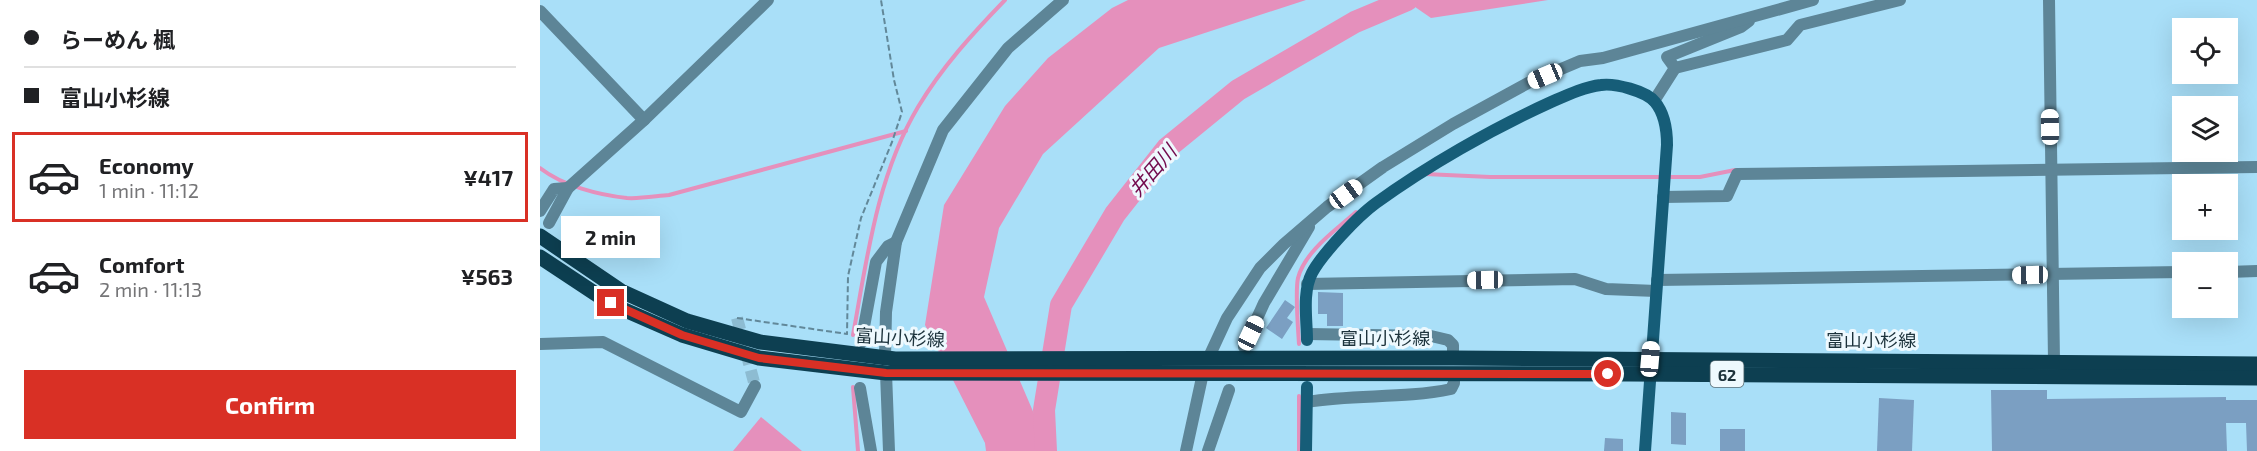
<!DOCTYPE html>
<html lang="en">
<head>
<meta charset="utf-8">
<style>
  :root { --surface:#fff; --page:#f6f6f6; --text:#202124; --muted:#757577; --line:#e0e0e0; --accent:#d93025 }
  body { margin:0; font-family:"Exo 2","Noto Sans JP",sans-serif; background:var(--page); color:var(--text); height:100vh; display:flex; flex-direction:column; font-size:22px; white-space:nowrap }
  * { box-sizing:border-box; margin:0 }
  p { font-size:20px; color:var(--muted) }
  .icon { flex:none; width:33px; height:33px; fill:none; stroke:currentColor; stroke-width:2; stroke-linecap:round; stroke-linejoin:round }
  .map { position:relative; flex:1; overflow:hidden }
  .details { display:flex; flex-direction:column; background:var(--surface); width:540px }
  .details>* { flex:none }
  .banner { display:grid; align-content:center; height:132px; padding:0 24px; background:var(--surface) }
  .controls { position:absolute; left:1632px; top:18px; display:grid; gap:12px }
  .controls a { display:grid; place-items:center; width:66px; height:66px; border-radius:0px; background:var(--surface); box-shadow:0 6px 24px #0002; font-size:30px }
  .end { position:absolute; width:27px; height:27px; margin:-14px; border:8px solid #d93025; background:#fff; box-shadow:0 0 0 3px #fff }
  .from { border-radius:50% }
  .bubble { position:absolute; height:42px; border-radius:0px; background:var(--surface); box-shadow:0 6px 24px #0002; font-size:20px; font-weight:700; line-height:42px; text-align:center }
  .car { position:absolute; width:18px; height:36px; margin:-18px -9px; border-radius:8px; box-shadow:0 0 4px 2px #0007; background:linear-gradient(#fff 24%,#345 0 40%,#fff 0 76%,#345 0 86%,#fff 0) }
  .banner b { display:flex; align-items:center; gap:21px; height:57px; font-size:22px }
  .banner b+b { border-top:2px solid var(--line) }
  .banner i { width:15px; height:15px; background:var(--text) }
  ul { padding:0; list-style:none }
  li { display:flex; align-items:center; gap:18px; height:90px; margin:0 12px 9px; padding:0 12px; border:3px solid transparent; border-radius:0px }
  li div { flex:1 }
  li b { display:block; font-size:22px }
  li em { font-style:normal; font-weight:700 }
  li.selected { border-color:var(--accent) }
  li>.icon { width:54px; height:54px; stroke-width:1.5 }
  .cta { display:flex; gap:12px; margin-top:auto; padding:12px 24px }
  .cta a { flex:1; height:69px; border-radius:0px; background:var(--accent); color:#fff; font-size:24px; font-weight:700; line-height:69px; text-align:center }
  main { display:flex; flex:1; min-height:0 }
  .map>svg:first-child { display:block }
  .water { fill:#e590bc }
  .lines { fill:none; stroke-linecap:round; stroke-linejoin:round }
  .stream { stroke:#e590bc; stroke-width:4 }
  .river { stroke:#e590bc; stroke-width:22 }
  .building { fill:#7b9fc2 }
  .street-tunnel { stroke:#8dbcd2; stroke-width:12; stroke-dasharray:12 6; stroke-linecap:butt }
  .path { stroke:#628899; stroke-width:2; stroke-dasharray:6 3; stroke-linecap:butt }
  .street { stroke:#5d8597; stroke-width:12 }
  .secondary { stroke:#165d78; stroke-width:12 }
  .primary { stroke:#0d3f51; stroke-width:15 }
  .route { stroke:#d93025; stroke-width:8 }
  .labels { text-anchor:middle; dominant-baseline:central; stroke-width:6; stroke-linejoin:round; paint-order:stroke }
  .shield { fill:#eef9fe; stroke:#5b6e76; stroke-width:1.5 }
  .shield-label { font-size:16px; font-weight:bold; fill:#1c323b }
  .street-label { font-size:18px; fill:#1c323b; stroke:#eef9fe }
  .water-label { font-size:20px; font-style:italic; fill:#720a4d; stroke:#eef9fe }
</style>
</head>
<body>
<main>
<section class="details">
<div class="banner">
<b><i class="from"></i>らーめん 楓</b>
<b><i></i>富山小杉線</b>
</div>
<ul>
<li class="selected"><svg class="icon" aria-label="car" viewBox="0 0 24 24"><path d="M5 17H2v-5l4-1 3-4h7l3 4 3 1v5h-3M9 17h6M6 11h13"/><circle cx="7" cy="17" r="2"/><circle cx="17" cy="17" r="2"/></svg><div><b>Economy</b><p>1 min · 11:12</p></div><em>¥417</em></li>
<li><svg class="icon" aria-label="car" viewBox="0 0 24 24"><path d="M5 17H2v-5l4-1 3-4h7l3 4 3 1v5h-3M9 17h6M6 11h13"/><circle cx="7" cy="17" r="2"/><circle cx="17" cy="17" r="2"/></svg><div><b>Comfort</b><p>2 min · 11:13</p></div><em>¥563</em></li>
</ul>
<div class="cta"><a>Confirm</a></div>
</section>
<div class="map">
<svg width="1717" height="451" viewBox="0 0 1717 451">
  <rect width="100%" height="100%" fill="#a9dff8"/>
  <!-- water -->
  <g class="water">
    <path d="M588,0H766L619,48L503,154L459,228L444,297L510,451H446L445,443L385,325L404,205L465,106L508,58L572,8Z"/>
    <path d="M865,0H1008L891,18Z"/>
    <path d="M221,417L262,451H193Z"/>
  </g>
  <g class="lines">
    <!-- stream -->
    <g class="stream">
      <path d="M0,168C23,186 59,195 87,198C100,199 116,196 129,195L366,131"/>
      <path d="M885,174L950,177H1160L1195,170"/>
      <path d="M313,335C327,258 337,176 378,107C402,67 433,33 465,0"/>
      <path d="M759,344C758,328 755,292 758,278C765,251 796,230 816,212"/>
      <path d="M313,387L318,451"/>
      <path d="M759,396V451"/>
    </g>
    <!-- river -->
    <path class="river" d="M506,451L504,410L521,305L575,214L627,148L698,90L815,22L867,0"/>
  </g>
  <!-- building -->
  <g class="building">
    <path d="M778,292L803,293V326H787V314H778Z"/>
    <path d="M745,300L755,307L747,318L753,322L742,339L726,328Z"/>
    <path d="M1451,390H1507V399L1686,397V400H1717V451H1707L1706,423H1686L1687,451H1452Z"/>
    <path d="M1339,398L1374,400L1372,451H1337Z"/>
    <path d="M1131,412L1146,413V445L1131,444Z"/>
    <rect x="1180" y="429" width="25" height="22"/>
    <path d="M1065,438L1083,439V451H1064Z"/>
  </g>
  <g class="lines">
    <!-- street-tunnel -->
    <path class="street-tunnel" d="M197,318L215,386"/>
    <!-- path -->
    <path class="path" d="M197,318L307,334L308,276L321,218L352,142L362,112L354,80L341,0"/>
    <!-- street -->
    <g class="street">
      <path d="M1509,0L1514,361"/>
      <path d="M0,11L104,120"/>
      <path d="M1135,68L1247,40L1260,25L1360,0"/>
      <path d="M1114,101L1135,68L1127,57L1201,27L1209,21"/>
      <path d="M1123,197L1187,196L1197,174L1717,167"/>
      <path d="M0,211L14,189L28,188"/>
      <path d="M9,223L28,188L104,120L228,0"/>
      <path d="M1688,272L1717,271"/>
      <path d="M1117,280L1642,272"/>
      <path d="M767,284L1035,279L1066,289L1116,291"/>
      <path d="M767,334L891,336L908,340L913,345V358"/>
      <path d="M321,343L336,262L348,246L356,242"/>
      <path d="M0,344L63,342L201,412L215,386"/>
      <path d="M704,347L724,303L769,227"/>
      <path d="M345,357L346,312L356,242L403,130L468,48L523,0"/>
      <path d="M668,359L687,318L720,268L744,244L787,207L843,167L913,124L988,83L1040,61L1063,58L1273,0"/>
      <path d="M346,373L349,451"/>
      <path d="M320,388L331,451"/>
      <path d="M767,402C815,394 864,399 911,389L914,383V373"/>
      <path d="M646,451L663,373"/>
      <path d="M668,451L689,390"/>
    </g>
    <!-- secondary -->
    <g class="secondary">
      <path d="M767,340C767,320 762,292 772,273C782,254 818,216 836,203C887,166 952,129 1009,103C1025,96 1043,87 1061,85C1075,83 1106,91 1115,102C1125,114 1127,130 1127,145L1105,451"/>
      <path d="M766,451L767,387"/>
    </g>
    <!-- primary -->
    <g class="primary">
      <path d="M0,236L81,291L147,321L220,342L355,359L913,358L1717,364"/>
      <path d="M0,257L71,304L142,335L219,358L346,373L1090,374L1717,378"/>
    </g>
  </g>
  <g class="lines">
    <!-- route -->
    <path class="route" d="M71,303L142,335L219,358L346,373L1068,374"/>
  </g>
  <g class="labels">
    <!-- shield labels -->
    <rect class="shield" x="1170.5" y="361" width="33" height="26" rx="4.5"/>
    <g class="shield-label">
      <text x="1187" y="374">62</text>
    </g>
    <!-- street labels -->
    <g class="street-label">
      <text transform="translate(360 337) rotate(3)">富山小杉線</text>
      <text x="845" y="338">富山小杉線</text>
      <text x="1331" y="340">富山小杉線</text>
    </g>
    <!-- water labels -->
    <g class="water-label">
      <text transform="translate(612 170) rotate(-49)">井田川</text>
    </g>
  </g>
</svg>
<div class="controls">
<a><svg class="icon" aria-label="locate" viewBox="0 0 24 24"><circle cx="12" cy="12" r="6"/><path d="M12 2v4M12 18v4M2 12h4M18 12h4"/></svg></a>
<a><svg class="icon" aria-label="layers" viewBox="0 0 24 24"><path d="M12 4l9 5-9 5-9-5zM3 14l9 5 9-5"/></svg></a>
<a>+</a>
<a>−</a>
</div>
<i class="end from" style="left:1068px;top:374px"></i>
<i class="end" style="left:71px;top:303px"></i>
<div class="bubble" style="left:21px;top:216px;width:99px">2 min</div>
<i class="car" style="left:1005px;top:76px;rotate:247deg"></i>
<i class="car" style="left:1510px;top:127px;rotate:359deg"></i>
<i class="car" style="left:806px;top:194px;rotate:54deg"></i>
<i class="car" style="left:1490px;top:275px;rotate:269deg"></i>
<i class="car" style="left:945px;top:280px;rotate:269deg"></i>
<i class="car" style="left:711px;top:333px;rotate:25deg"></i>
<i class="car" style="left:1110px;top:359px;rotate:5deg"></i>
</div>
</main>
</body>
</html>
